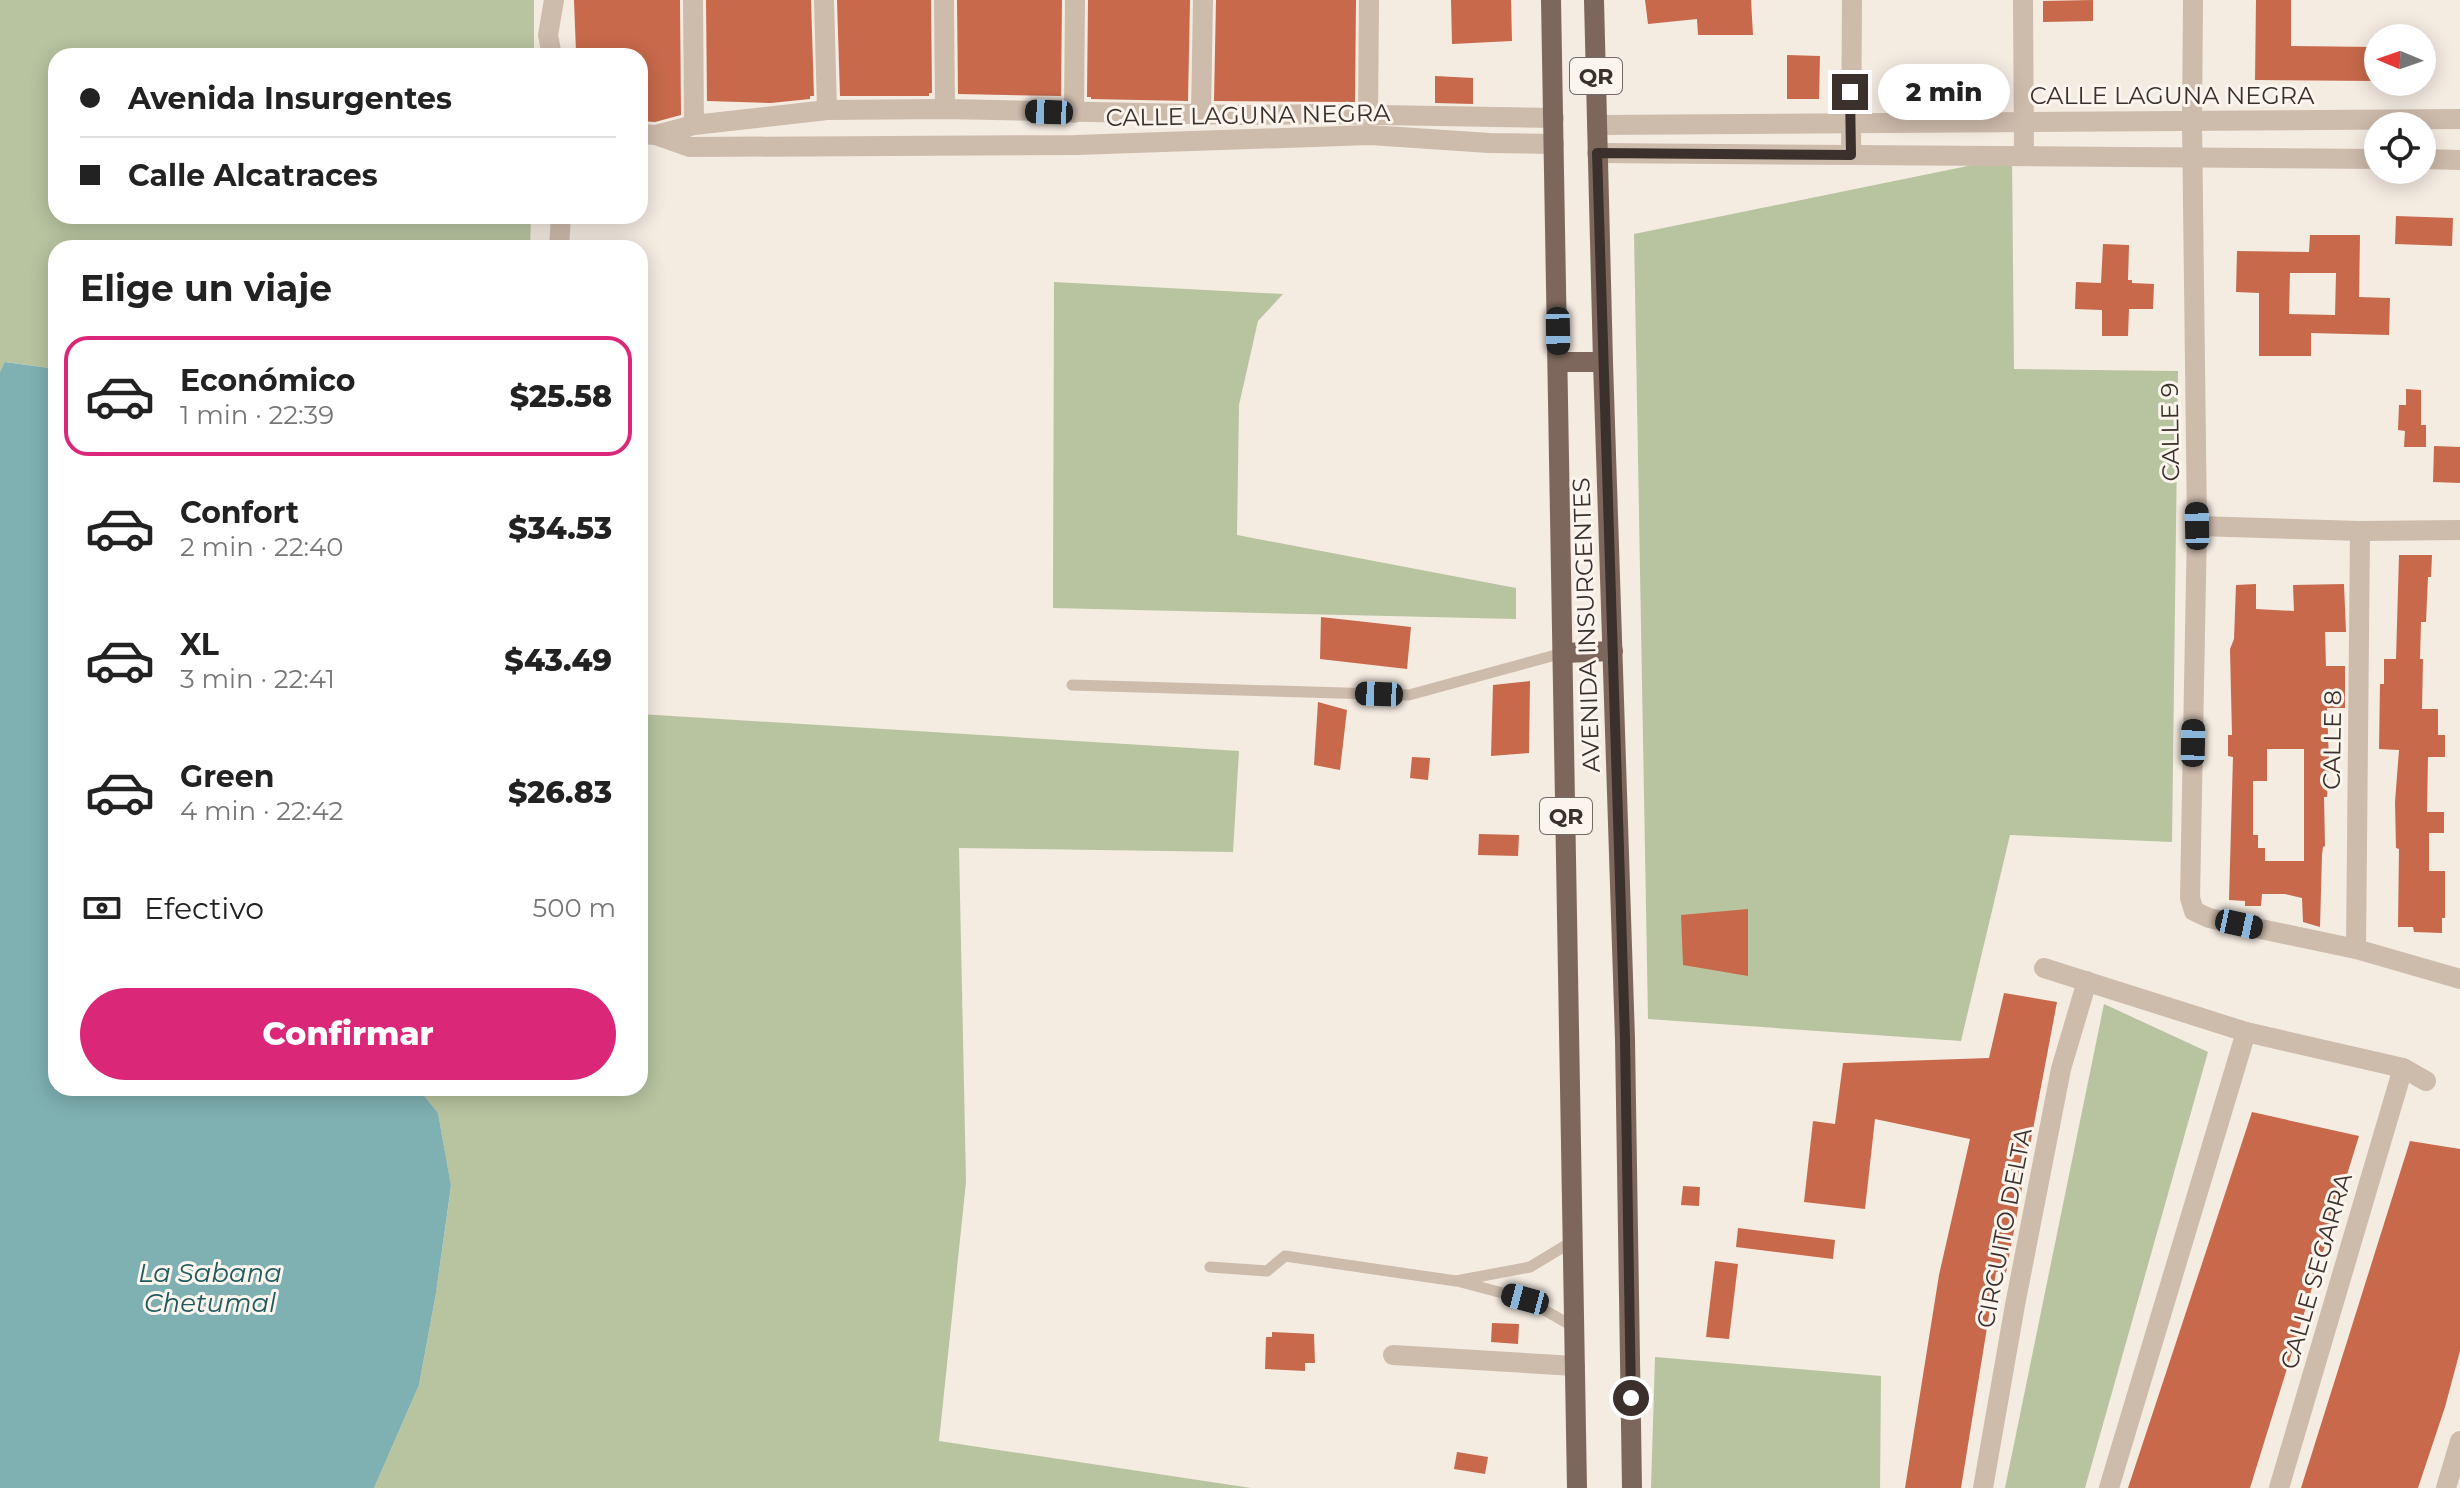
<!DOCTYPE html>
<html lang="es">
<head>
<meta charset="utf-8">
<style>
  :root { --surface:#fff; --page:#f2f2f2; --text:#222; --muted:#767676; --line:#e0e0e0; --accent:#db2777 }
  body { margin:0; font-family:Montserrat,sans-serif; background:var(--page); color:var(--text); height:100vh; display:flex; flex-direction:column; font-size:30px; white-space:nowrap }
  * { box-sizing:border-box; margin:0 }
  p { font-size:26px; color:var(--muted) }
  .icon { flex:none; width:44px; height:44px; fill:none; stroke:currentColor; stroke-width:2; stroke-linecap:round; stroke-linejoin:round }
  .map { position:relative; flex:1; overflow:hidden }
  .drawer { position:absolute; left:48px; top:240px; width:600px; height:856px; display:flex; flex-direction:column; background:var(--surface); border-radius:24px; box-shadow:0 4px 20px #0003 }
  .drawer>* { flex:none }
  .banner { position:absolute; left:48px; top:48px; width:600px; height:176px; border-radius:24px; box-shadow:0 4px 20px #0003; display:grid; align-content:center; height:176px; padding:0 32px; background:var(--surface) }
  .needle { width:52px; rotate:272deg }
  .tools { position:absolute; left:2364px; top:24px; display:grid; gap:16px }
  .tools a { display:grid; place-items:center; width:72px; height:72px; border-radius:50%; background:var(--surface); box-shadow:0 4px 20px #0003; font-size:40px }
  .end { position:absolute; width:36px; height:36px; margin:-18px; border:10px solid #3b302b; background:#fff; box-shadow:0 0 0 4px #fff }
  .from { border-radius:50% }
  .bubble { position:absolute; height:56px; border-radius:28px; background:var(--surface); box-shadow:0 4px 20px #0003; font-size:26px; font-weight:800; line-height:56px; text-align:center }
  .car { position:absolute; width:24px; height:48px; margin:-24px -12px; border-radius:10px; box-shadow:0 0 6px 2px #0007; background:linear-gradient(#222 24%,#8ab4d8 0 40%,#222 0 76%,#8ab4d8 0 86%,#222 0) }
  .banner b { display:flex; align-items:center; gap:28px; height:76px; font-size:30px }
  .banner b+b { border-top:2px solid var(--line) }
  .banner i { width:20px; height:20px; background:var(--text) }
  ul { padding:0; list-style:none }
  li { display:flex; align-items:center; gap:24px; height:120px; margin:0 16px 12px; padding:0 16px; border:4px solid transparent; border-radius:24px }
  li div { flex:1 }
  li b { display:block; font-size:30px }
  li em { font-style:normal; font-weight:800 }
  li.active { border-color:var(--accent) }
  li>.icon { width:72px; height:72px; stroke-width:1.5 }
  h2 { padding:0 32px; font-size:36px; line-height:96px }
  .pay { display:flex; align-items:center; gap:20px; height:88px; padding:0 32px; font-size:30px }
  .pay p { margin-inline-start:auto }
  .button { display:flex; gap:16px; margin-top:auto; padding:16px 32px }
  .button a { flex:1; height:92px; border-radius:48px; background:var(--accent); color:#fff; font-size:32px; font-weight:800; line-height:92px; text-align:center }
  .map>svg:first-child { display:block }
  .green { fill:#b8c4a0 }
  .water { fill:#7fb0b2 }
  .building { fill:#c8694b; fill-rule:evenodd }
  .lines { fill:none; stroke-linecap:round; stroke-linejoin:round }
  .lane { stroke:#cdbbac; stroke-width:11 }
  .street { stroke:#cdbbac; stroke-width:20 }
  .primary { stroke:#7d675c; stroke-width:20 }
  .route { stroke:#3b302b; stroke-width:10 }
  .labels { text-anchor:middle; dominant-baseline:central; stroke-width:6; stroke-linejoin:round; paint-order:stroke }
  .shield { fill:#fbf5ee; stroke:#756b66; stroke-width:2 }
  .shield-label { font-size:22px; font-weight:bold; fill:#3b302b }
  .street-label { font-size:24px; fill:#3b302b; stroke:#fbf5ee }
  .water-label { font-size:26px; font-style:italic; fill:#1f5a5e; stroke:#fbf5ee }
</style>
</head>
<body>
<div class="map">
<svg width="2460" height="1488" viewBox="0 0 2460 1488">
  <rect width="100%" height="100%" fill="#f4ebe1"/>
  <!-- green -->
  <g class="green">
    <path d="M0,0H534V56H56V216H531L530,248H56V369L6,362L0,372Z"/>
    <path d="M2012,157L2014,369L2178,371L2172,842L2010,835L1961,1041L1648,1019L1634,234Z"/>
    <path d="M1054,282L1283,294L1258,321L1239,405L1237,535L1516,588V619L1053,608Z"/>
    <path d="M640,714L1239,751L1233,852L959,848L966,1182L939,1441L1251,1488H374L419,1385L436,1293L451,1187L438,1113L418,1088H640Z"/>
    <path d="M2104,1004L2208,1052L2085,1488H2005Z"/>
    <path d="M1655,1357L1881,1376L1880,1488H1651Z"/>
  </g>
  <!-- water -->
  <path class="water" d="M5,362L56,369V1088H418L438,1113L451,1186L436,1293L419,1385L374,1488H0V372Z"/>
  <!-- building -->
  <g class="building">
    <path d="M574,0H680L681,115L655,122L640,121V56H629V51L576,52Z"/>
    <path d="M706,0H811L814,96H810V99L771,103L707,101Z"/>
    <path d="M837,0H931L932,93H929V96H840Z"/>
    <path d="M957,0H1062L1061,96L958,94Z"/>
    <path d="M1088,0H1190L1188,101L1091,99V97H1087Z"/>
    <path d="M1216,0H1356L1355,102L1214,101Z"/>
    <path d="M1451,0H1511L1512,41L1452,44Z"/>
    <path d="M1645,0H1751L1753,35H1698L1697,19L1648,24Z"/>
    <path d="M2093,0V21L2043,22V1Z"/>
    <path d="M2256,0H2291V46L2375,47L2374,81L2255,80Z"/>
    <path d="M1787,55L1820,56L1819,99H1787Z"/>
    <path d="M1435,76L1473,78V104L1435,103Z"/>
    <path d="M2396,216L2453,218L2452,246L2395,244Z"/>
    <path d="M2310,235H2360L2359,297L2390,298L2389,335L2311,333V356H2259V293L2236,292L2237,251L2309,252ZM2290,273H2336L2335,315L2289,314Z"/>
    <path d="M2103,244L2129,245L2128,280H2132V283L2154,284L2153,309H2129L2128,336H2102V310L2075,309L2076,282L2101,283Z"/>
    <path d="M2406,389L2421,390V425H2426V447H2404L2405,431L2398,430L2399,405H2406Z"/>
    <path d="M2434,446L2460,447V483L2433,482Z"/>
    <path d="M2399,555H2432L2431,577H2428L2426,622H2421L2420,659H2423L2422,709H2438V735H2445V757H2428L2427,812H2444V833H2429V871H2445V918H2442V933L2414,932L2413,927H2398L2399,849L2396,848L2395,802L2399,750L2379,749L2380,684H2384V659H2396Z"/>
    <path d="M2256,584V609L2294,611L2293,585L2344,584L2346,632H2325L2326,666H2345V708H2327L2329,761L2327,797H2324L2325,846L2323,847L2322,855L2320,927L2303,922L2302,898L2285,894H2262L2261,906H2245V901L2229,900L2233,757L2228,756V735H2232L2230,649L2234,639L2236,585ZM2267,749H2304V861H2265V848H2258V835H2253V781H2267Z"/>
    <path d="M1321,617L1411,627L1407,669L1320,659Z"/>
    <path d="M1530,681L1529,753L1491,756L1493,685Z"/>
    <path d="M1318,702L1347,710L1340,770L1314,765Z"/>
    <path d="M1412,757L1430,758L1428,780L1410,778Z"/>
    <path d="M1479,834L1519,835L1518,856L1478,855Z"/>
    <path d="M1748,909V976L1683,965L1681,915Z"/>
    <path d="M2004,993L2057,1002L2006,1273L1996,1272L1961,1488H1905L1939,1275L1970,1139L1875,1119L1865,1209L1804,1202L1813,1121L1835,1124L1843,1063L1989,1058Z"/>
    <path d="M2252,1112L2359,1136L2250,1488H2128Z"/>
    <path d="M2410,1141L2460,1149V1351L2445,1407L2418,1488H2301Z"/>
    <path d="M1683,1186L1700,1187L1699,1206L1681,1205Z"/>
    <path d="M1738,1228L1835,1240L1833,1259L1736,1247Z"/>
    <path d="M1715,1261L1738,1264L1729,1339L1706,1337Z"/>
    <path d="M1492,1323L1519,1324L1518,1344L1491,1342Z"/>
    <path d="M1272,1332L1314,1334L1315,1363H1305V1371L1265,1369L1266,1337H1272Z"/>
    <path d="M1457,1452L1488,1457L1485,1474L1454,1469Z"/>
  </g>
  <g class="lines">
    <!-- lane -->
    <g class="lane">
      <path d="M1072,685L1409,695L1563,653"/>
      <path d="M1210,1267L1267,1271L1285,1256L1456,1281L1530,1267L1573,1241"/>
      <path d="M1461,1282L1525,1299L1574,1327"/>
    </g>
    <!-- street -->
    <g class="street">
      <path d="M693,0L694,125"/>
      <path d="M824,0L827,110"/>
      <path d="M944,0L945,109"/>
      <path d="M2023,0L2024,156"/>
      <path d="M2193,0L2192,121L2197,526L2190,898L2194,911L2209,918L2356,949L2460,979"/>
      <path d="M552,56L548,35L554,0"/>
      <path d="M1074,113L1075,0"/>
      <path d="M1201,114L1203,0"/>
      <path d="M1368,116L1369,0"/>
      <path d="M1597,125L2460,119"/>
      <path d="M640,134L656,135L690,147L1076,145L1370,135L1489,143L1554,144"/>
      <path d="M656,135L694,125L827,110L945,109L1242,115L1321,114L1554,118"/>
      <path d="M1597,153L2378,159"/>
      <path d="M1851,155L1852,0"/>
      <path d="M2422,159L2460,160"/>
      <path d="M559,248L561,216"/>
      <path d="M2197,526L2360,531L2460,530"/>
      <path d="M2356,949L2360,531"/>
      <path d="M2044,968L2246,1032L2403,1068L2426,1081"/>
      <path d="M1393,1355L1575,1366"/>
      <path d="M1983,1488L2015,1305L2061,1069L2087,981"/>
      <path d="M2109,1488L2246,1032"/>
      <path d="M2279,1488L2403,1068"/>
      <path d="M2446,1488L2460,1441"/>
    </g>
    <!-- primary -->
    <g class="primary">
      <path d="M1551,0L1577,1488"/>
      <path d="M1594,0L1603,362L1625,1039L1632,1488"/>
      <path d="M1558,362H1603"/>
      <path d="M1563,653L1613,651"/>
    </g>
  </g>
  <g class="lines">
    <!-- route -->
    <path class="route" d="M1631,1398L1625,1039L1597,153L1851,155L1850,92"/>
  </g>
  <g class="labels">
    <!-- shield labels -->
    <g class="shield">
      <rect x="1570" y="58" width="52" height="36" rx="6"/>
      <rect x="1540" y="798" width="52" height="36" rx="6"/>
    </g>
    <g class="shield-label">
      <text x="1596" y="76">QR</text>
      <text x="1566" y="816">QR</text>
    </g>
    <!-- street labels -->
    <g class="street-label">
      <text x="2172" y="95">CALLE LAGUNA NEGRA</text>
      <text transform="translate(1248 115) rotate(-1)">CALLE LAGUNA NEGRA</text>
      <text transform="translate(2170 432) rotate(-91)">CALLE 9</text>
      <text transform="translate(1586 625) rotate(-92)">AVENIDA INSURGENTES</text>
      <text transform="translate(2332 740) rotate(-89)">CALLE 8</text>
      <text transform="translate(2004 1228) rotate(-79)">CIRCUITO DELTA</text>
      <text transform="translate(2316 1271) rotate(-74)">CALLE SEGARRA</text>
    </g>
    <!-- water labels -->
    <g class="water-label">
      <text x="210" y="1273">La Sabana<tspan x="210" dy="30">Chetumal</tspan></text>
    </g>
  </g>
</svg>
<div class="tools">
<a><svg class="needle" viewBox="-14 -14 28 28"><path d="M0-13l5 13h-10z" fill="#e53935"/><path d="M0 13l5-13h-10z" fill="#767676"/></svg></a>
<a><svg class="icon" aria-label="locate" viewBox="0 0 24 24"><circle cx="12" cy="12" r="6"/><path d="M12 2v4M12 18v4M2 12h4M18 12h4"/></svg></a>
</div>
<i class="end from" style="left:1631px;top:1398px"></i>
<i class="end" style="left:1850px;top:92px"></i>
<div class="bubble" style="left:1878px;top:64px;width:132px">2 min</div>
<i class="car" style="left:1049px;top:112px;rotate:272deg"></i>
<i class="car" style="left:1558px;top:331px;rotate:179deg"></i>
<i class="car" style="left:2197px;top:526px;rotate:359deg"></i>
<i class="car" style="left:1379px;top:694px;rotate:272deg"></i>
<i class="car" style="left:2193px;top:743px;rotate:1deg"></i>
<i class="car" style="left:2239px;top:924px;rotate:102deg"></i>
<i class="car" style="left:1525px;top:1299px;rotate:285deg"></i>
<div class="banner">
<b><i class="from"></i>Avenida Insurgentes</b>
<b><i></i>Calle Alcatraces</b>
</div>
<section class="drawer">
<h2>Elige un viaje</h2>
<ul>
<li class="active"><svg class="icon" aria-label="car" viewBox="0 0 24 24"><path d="M5 17H2v-5l4-1 3-4h7l3 4 3 1v5h-3M9 17h6M6 11h13"/><circle cx="7" cy="17" r="2"/><circle cx="17" cy="17" r="2"/></svg><div><b>Económico</b><p>1 min · 22:39</p></div><em>$25.58</em></li>
<li><svg class="icon" aria-label="car" viewBox="0 0 24 24"><path d="M5 17H2v-5l4-1 3-4h7l3 4 3 1v5h-3M9 17h6M6 11h13"/><circle cx="7" cy="17" r="2"/><circle cx="17" cy="17" r="2"/></svg><div><b>Confort</b><p>2 min · 22:40</p></div><em>$34.53</em></li>
<li><svg class="icon" aria-label="car" viewBox="0 0 24 24"><path d="M5 17H2v-5l4-1 3-4h7l3 4 3 1v5h-3M9 17h6M6 11h13"/><circle cx="7" cy="17" r="2"/><circle cx="17" cy="17" r="2"/></svg><div><b>XL</b><p>3 min · 22:41</p></div><em>$43.49</em></li>
<li><svg class="icon" aria-label="car" viewBox="0 0 24 24"><path d="M5 17H2v-5l4-1 3-4h7l3 4 3 1v5h-3M9 17h6M6 11h13"/><circle cx="7" cy="17" r="2"/><circle cx="17" cy="17" r="2"/></svg><div><b>Green</b><p>4 min · 22:42</p></div><em>$26.83</em></li>
</ul>
<div class="pay"><svg class="icon" aria-label="cash" viewBox="0 0 24 24"><path d="M3 7h18v10H3z"/><circle cx="12" cy="12" r="2"/></svg>Efectivo<p>500 m</p></div>
<div class="button"><a>Confirmar</a></div>
</section>
</div>
</body>
</html>
